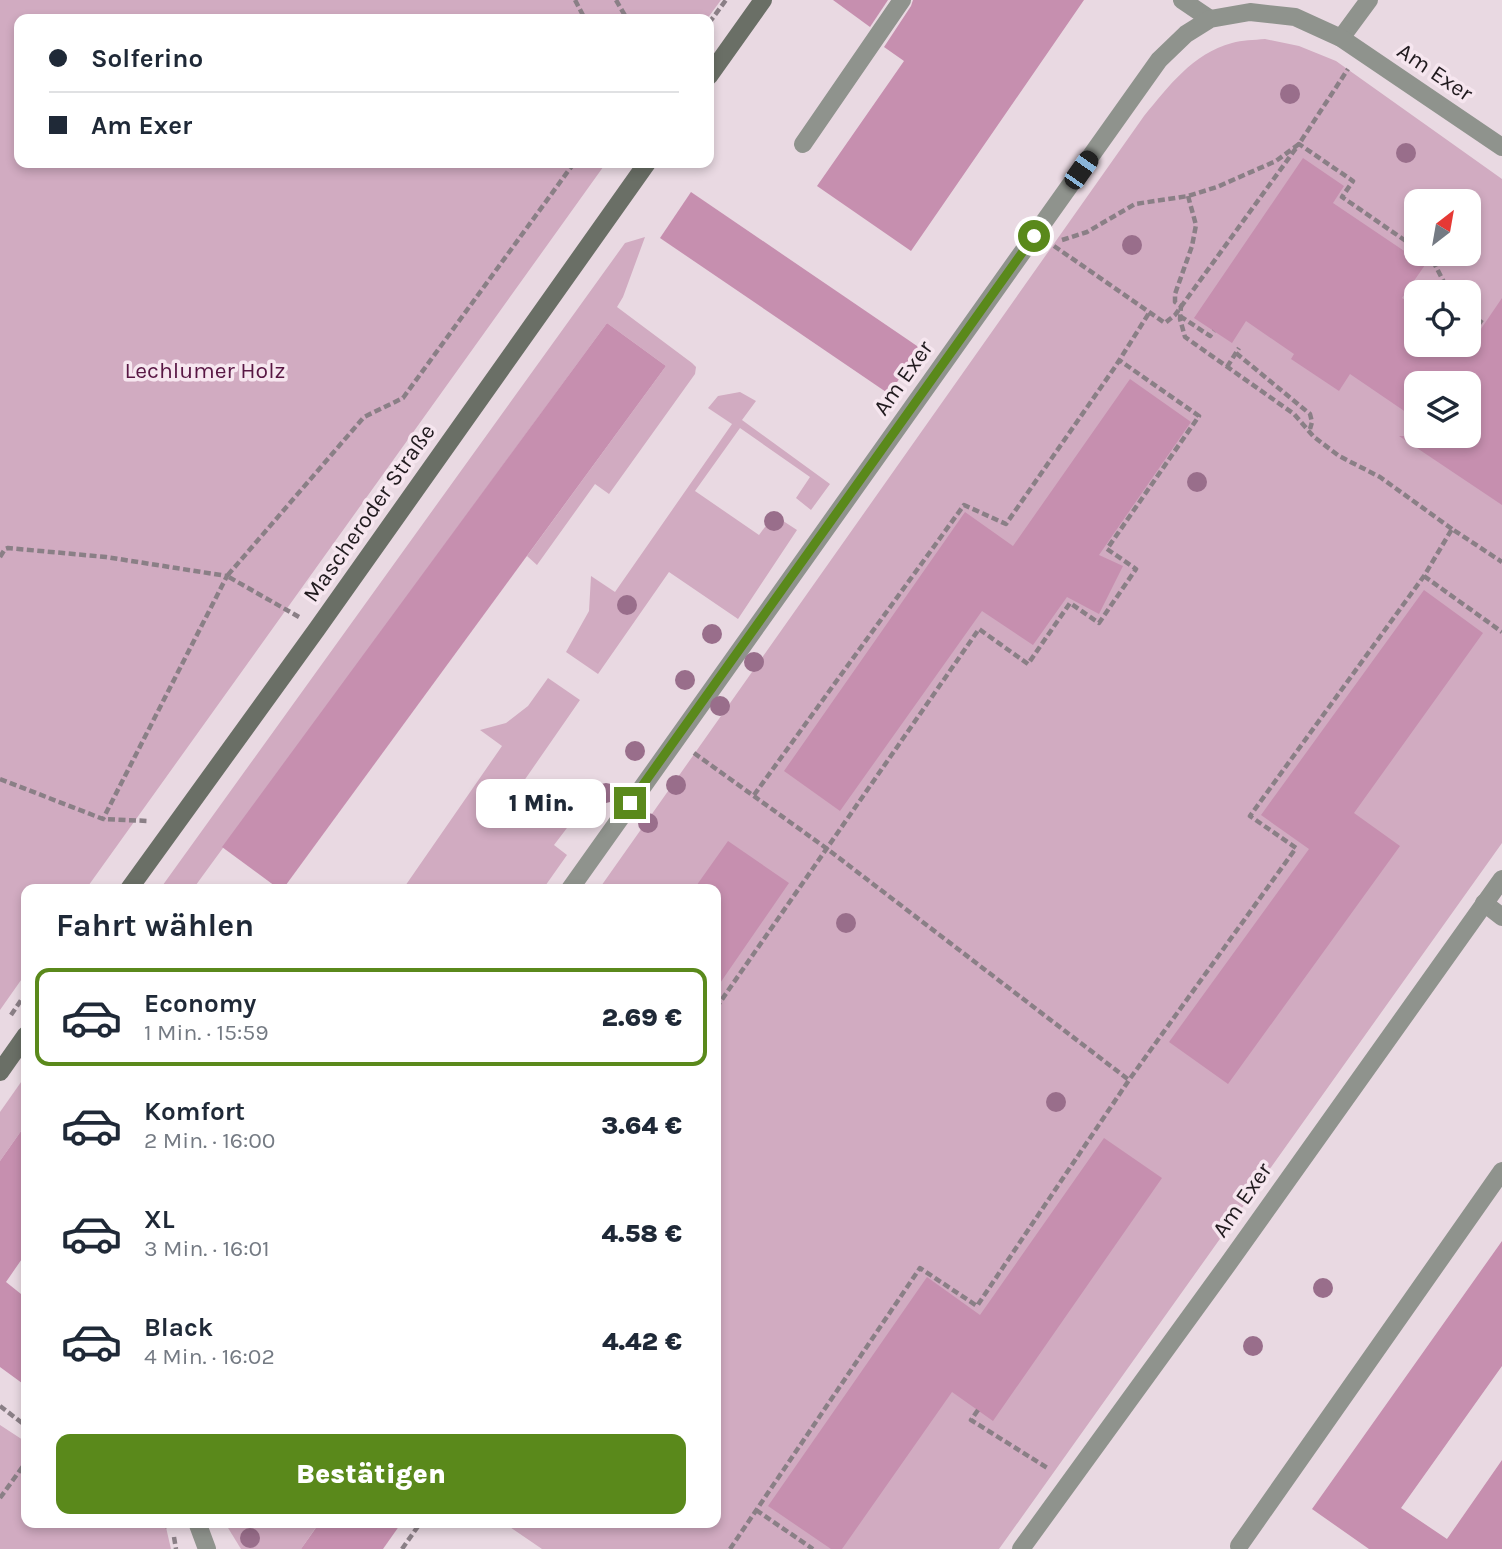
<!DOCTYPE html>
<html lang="de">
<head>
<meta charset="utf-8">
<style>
  :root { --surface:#fff; --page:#f2f2f3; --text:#1f2937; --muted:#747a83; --line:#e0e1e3; --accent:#5a891b }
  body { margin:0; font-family:Karla,sans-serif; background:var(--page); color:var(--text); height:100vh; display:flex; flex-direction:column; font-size:26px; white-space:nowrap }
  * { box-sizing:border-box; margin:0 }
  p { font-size:23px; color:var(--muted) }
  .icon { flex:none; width:38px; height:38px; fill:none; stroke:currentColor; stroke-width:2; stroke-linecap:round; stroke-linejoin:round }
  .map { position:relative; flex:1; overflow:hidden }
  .sheet { position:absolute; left:21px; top:884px; width:700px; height:644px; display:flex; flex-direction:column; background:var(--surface); border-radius:14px; box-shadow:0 4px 10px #0003 }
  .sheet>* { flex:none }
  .guide { position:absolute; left:14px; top:14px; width:700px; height:154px; border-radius:14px; box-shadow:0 4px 10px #0003; display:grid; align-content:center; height:154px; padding:0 35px; background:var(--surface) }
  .needle { width:46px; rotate:31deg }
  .controls { position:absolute; left:1404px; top:189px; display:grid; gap:14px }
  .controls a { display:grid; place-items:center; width:77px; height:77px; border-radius:14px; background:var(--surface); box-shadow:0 4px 10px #0003; font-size:35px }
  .end { position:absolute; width:32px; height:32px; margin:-16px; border:9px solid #5a891b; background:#fff; box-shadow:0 0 0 4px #fff }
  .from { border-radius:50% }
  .bubble { position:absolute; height:49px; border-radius:14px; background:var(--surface); box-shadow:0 4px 10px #0003; font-size:23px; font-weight:800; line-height:49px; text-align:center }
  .car { position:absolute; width:21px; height:42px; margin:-21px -10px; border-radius:9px; box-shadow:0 0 5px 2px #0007; background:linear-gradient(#222 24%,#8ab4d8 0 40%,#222 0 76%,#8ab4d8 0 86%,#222 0) }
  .guide b { display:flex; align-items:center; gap:24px; height:66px; font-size:26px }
  .guide b+b { border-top:2px solid var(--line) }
  .guide i { width:18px; height:18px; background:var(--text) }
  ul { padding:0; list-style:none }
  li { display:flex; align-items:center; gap:21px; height:98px; margin:0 14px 10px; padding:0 21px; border:4px solid transparent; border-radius:14px }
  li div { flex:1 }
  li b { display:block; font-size:26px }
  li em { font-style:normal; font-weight:800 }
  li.active { border-color:var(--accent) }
  li>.icon { width:63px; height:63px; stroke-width:1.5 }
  h2 { padding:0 35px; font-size:32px; line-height:84px }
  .primary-button { display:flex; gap:14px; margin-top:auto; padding:14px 35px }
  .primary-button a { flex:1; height:80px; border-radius:14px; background:var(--accent); color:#fff; font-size:28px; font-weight:800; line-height:80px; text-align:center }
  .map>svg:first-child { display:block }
  .green { fill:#d1abc1; fill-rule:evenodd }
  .building { fill:#c68faf }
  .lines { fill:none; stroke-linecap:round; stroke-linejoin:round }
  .path { stroke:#8a7f86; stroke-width:4.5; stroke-dasharray:7 3.5; stroke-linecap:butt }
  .lane { stroke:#8f938d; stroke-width:18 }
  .street { stroke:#8f938d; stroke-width:18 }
  .secondary { stroke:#6a6f66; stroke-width:18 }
  .tree { fill:#996e8b }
  .route { stroke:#5a891b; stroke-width:9 }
  .labels { text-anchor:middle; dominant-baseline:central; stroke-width:7; stroke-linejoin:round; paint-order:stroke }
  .street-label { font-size:23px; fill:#201a1e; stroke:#f6e6ef }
  .park-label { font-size:23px; fill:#581643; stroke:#f6e6ef }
</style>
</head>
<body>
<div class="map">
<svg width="1502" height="1549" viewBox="0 0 1502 1549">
  <rect width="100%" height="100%" fill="#e9d9e2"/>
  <!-- green -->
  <g class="green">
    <path d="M0,0H721L707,19H19V163H606L86,889H26V973L0,1010Z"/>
    <path d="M1265,39L1299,46L1336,61L1502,179V843L999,1549H542L504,1523L716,1522V889H599L1144,116C1169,86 1192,54 1232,43C1242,40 1254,40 1265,39ZM1416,201H1468V254H1416ZM1416,292H1468V345H1416ZM1416,383H1468V436H1416Z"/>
    <path d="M645,237L623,297L617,307L692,363L696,367L695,374L609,494L595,484L537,565L527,556L666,366L607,323L193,889H160L625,243Z"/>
    <path d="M740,392L756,401L742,420L830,484L811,510L796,498L810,477L740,428L695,491L759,535L774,515L797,530L738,619L669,572L598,674L566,652L589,611L591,576L615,592L732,424L708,408L718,396Z"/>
    <path d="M548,678L580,700L519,788L570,824L554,845L567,855L543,889H403L502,746L480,730L506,723L528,706Z"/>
    <path d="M26,1075V1124L0,1161V1112Z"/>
    <path d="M0,1425L26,1442V1522L165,1523L171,1549H0Z"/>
    <path d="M225,1523H319L301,1549H241Z"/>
  </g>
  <!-- building -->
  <g class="building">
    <path d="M833,0H888L870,27Z"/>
    <path d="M913,0H1084L911,251L817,186L904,61L884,47L911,6Z"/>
    <path d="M1303,158L1344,186L1333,203L1425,265L1402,298L1416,307V345H1470L1502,298V505L1399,436H1468V383H1416V419L1350,374L1339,391L1291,359L1294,354L1246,321L1232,343L1194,318Z"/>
    <path d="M691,192L920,348L889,394L660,238Z"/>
    <path d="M607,323L666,366L283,889H279L222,847Z"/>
    <path d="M1130,379L1191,422L1099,555L1123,566L1099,614L1067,597L1033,645L982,611L840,811L784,771L965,512L1013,546Z"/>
    <path d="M1424,590L1483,633L1354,813L1400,846L1228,1084L1169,1042L1309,849L1261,815Z"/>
    <path d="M728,841L789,883L716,989V889H694Z"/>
    <path d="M26,1124V1253L6,1282L26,1298V1386L0,1367V1161Z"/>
    <path d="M1104,1138L1162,1178L993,1421L952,1392L842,1549H831L768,1506L927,1277L980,1315Z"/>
    <path d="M1502,1241V1366L1401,1508L1447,1539L1502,1460V1549H1369L1312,1509Z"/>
    <path d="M320,1522H402L383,1549H301Z"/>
  </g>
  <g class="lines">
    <!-- path -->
    <g class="path">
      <path d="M575,0L585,19"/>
      <path d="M616,0L627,19"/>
      <path d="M709,23L726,0"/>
      <path d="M1188,196L1196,225L1192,246L1175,294V302L1181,306L1180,319L1185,337L1294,414L1314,437L1339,456L1380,477L1452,529"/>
      <path d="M1062,240L1087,232L1135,204L1188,196L1217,187L1276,161L1299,144L1348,69"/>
      <path d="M1054,246L1165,323L1175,315L1299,144L1353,181L1342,197L1416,248"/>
      <path d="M1425,254L1432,259L1449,292"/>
      <path d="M1468,313L1484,324"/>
      <path d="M1180,316L1210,336L1214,331"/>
      <path d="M1236,353L1310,414L1312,422L1310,429"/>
      <path d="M1227,367L1239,348"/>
      <path d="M0,557L5,549L8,548L106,557L227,576L103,819"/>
      <path d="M1424,576L1502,632"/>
      <path d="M299,617L227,576L364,417L403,398L574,163"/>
      <path d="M694,753L826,848L1129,1080"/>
      <path d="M0,779L103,819L149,821"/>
      <path d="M754,795L964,505L1006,524L1115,367L1149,313"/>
      <path d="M716,1008L979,629L1028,664L1070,603L1099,623L1136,569L1107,549L1199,416L1119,360"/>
      <path d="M11,1015L26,993"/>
      <path d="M0,1406L26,1426"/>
      <path d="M978,1410L971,1420L1049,1469"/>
      <path d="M0,1498L26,1462"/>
      <path d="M756,1510L813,1549"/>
      <path d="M161,1522L166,1526L173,1524"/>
      <path d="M428,1522L429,1525"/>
      <path d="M174,1537L176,1549"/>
      <path d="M402,1549L421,1522"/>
      <path d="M730,1549L920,1268L977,1306L1129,1080L1296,848L1250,816L1424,576L1452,529L1502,562"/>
    </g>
    <!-- lane -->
    <g class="lane">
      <path d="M1182,0L1210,19"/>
      <path d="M803,144L902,0"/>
      <path d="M1484,903L1502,917"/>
      <path d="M1239,1546L1502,1171"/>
    </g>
    <!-- street -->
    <g class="street">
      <path d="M1341,38L1369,0"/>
      <path d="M570,889L1159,60L1186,34L1210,19L1250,12L1295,17L1341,38L1502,147"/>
      <path d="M197,1522L207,1549"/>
      <path d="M1021,1549L1228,1264L1502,879"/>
    </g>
    <!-- secondary -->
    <g class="secondary">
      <path d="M709,76L763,0"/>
      <path d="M129,889L317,629L647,163"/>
      <path d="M0,1072L26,1035"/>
    </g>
  </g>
  <!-- trees -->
  <g class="tree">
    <circle cx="1290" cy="94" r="10"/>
    <circle cx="1406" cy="153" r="10"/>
    <circle cx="1132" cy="245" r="10"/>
    <circle cx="1197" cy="482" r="10"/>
    <circle cx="774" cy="521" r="10"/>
    <circle cx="627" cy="605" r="10"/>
    <circle cx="712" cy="634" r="10"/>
    <circle cx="754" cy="662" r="10"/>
    <circle cx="685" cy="680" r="10"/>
    <circle cx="720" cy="706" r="10"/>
    <circle cx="635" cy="751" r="10"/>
    <circle cx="676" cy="785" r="10"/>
    <circle cx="606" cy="793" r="10"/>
    <circle cx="526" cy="812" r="10"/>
    <circle cx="648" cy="823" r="10"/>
    <circle cx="846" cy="923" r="10"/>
    <circle cx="1056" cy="1102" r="10"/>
    <circle cx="1323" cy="1288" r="10"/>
    <circle cx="1253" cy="1346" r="10"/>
    <circle cx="250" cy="1538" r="10"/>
  </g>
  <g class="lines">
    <!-- route -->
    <path class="route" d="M630,803L1034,236"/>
  </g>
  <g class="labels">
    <!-- street labels -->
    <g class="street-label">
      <text transform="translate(1435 72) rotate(34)">Am Exer</text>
      <text transform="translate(903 378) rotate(-55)">Am Exer</text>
      <text transform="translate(369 513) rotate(-55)">Mascheroder Straße</text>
      <text transform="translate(1242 1200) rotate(-55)">Am Exer</text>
    </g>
    <!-- park labels -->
    <g class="park-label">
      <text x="205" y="370">Lechlumer Holz</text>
    </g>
  </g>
</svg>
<div class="controls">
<a><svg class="needle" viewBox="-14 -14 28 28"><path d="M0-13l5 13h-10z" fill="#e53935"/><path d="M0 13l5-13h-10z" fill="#747a83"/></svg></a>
<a><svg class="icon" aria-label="locate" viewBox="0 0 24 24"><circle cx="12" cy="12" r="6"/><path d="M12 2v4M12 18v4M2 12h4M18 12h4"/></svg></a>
<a><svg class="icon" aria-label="layers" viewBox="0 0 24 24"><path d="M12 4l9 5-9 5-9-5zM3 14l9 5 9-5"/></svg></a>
</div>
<i class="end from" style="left:1034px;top:236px"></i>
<i class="end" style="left:630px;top:803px"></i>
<div class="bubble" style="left:476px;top:779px;width:130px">1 Min.</div>
<i class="car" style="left:1081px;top:170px;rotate:35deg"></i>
<div class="guide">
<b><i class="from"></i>Solferino</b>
<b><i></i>Am Exer</b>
</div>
<section class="sheet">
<h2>Fahrt wählen</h2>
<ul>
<li class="active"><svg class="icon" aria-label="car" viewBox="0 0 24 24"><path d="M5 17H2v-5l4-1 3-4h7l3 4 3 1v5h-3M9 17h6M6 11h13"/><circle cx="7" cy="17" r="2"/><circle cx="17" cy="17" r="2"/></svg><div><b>Economy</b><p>1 Min. · 15:59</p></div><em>2.69 €</em></li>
<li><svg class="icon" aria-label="car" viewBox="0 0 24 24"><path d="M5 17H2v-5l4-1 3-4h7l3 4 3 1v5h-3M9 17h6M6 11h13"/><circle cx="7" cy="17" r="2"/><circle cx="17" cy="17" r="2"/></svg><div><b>Komfort</b><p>2 Min. · 16:00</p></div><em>3.64 €</em></li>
<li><svg class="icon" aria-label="car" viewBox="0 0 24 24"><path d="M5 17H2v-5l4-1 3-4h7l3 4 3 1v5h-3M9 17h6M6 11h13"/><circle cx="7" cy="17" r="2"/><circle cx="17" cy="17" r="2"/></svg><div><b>XL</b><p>3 Min. · 16:01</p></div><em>4.58 €</em></li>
<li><svg class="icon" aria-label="car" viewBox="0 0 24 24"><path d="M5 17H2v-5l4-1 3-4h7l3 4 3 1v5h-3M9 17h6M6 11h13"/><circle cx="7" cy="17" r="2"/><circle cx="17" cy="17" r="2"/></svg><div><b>Black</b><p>4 Min. · 16:02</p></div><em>4.42 €</em></li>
</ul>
<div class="primary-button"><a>Bestätigen</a></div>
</section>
</div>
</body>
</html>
